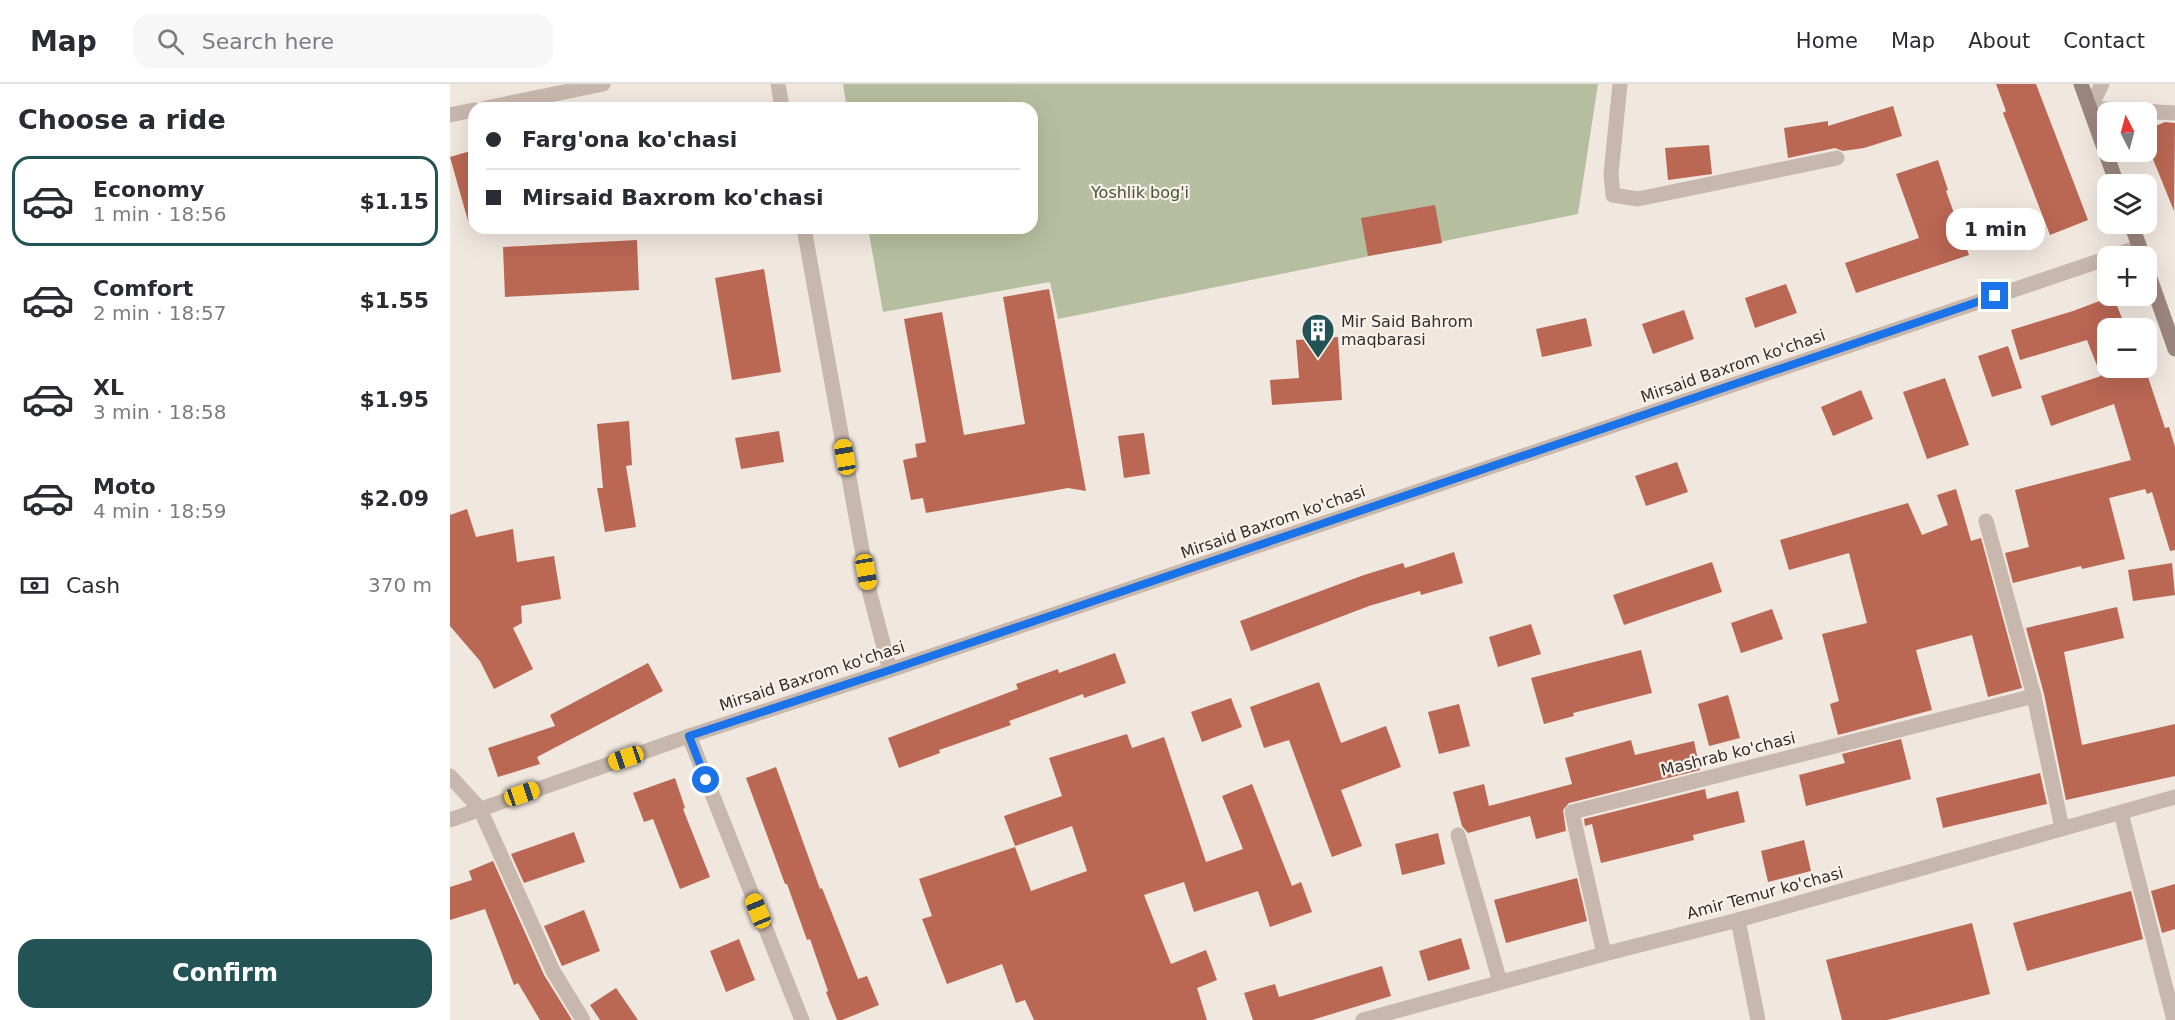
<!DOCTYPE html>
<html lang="en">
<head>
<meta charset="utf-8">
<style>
  :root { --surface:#fff; --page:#f7f7f7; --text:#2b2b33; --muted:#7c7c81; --line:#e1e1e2; --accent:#235354 }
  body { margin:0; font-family:"DejaVu Sans",sans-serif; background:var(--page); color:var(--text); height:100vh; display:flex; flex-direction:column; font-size:22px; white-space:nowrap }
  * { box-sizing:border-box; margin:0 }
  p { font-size:20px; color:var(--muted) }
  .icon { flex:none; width:33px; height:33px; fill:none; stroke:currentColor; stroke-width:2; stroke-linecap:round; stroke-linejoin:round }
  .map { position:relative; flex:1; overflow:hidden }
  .sheet { display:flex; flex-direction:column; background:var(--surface); width:450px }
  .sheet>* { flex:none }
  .banner { position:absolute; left:18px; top:18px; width:570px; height:132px; border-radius:18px; box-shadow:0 6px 24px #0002; display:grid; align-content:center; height:132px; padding:0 18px; background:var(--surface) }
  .needle { width:39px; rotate:354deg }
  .buttons { position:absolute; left:1647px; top:18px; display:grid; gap:12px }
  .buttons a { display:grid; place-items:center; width:60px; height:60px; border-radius:12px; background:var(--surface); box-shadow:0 6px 24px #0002; font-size:30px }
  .end { position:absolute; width:27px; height:27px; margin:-14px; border:8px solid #1a73e8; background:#fff; box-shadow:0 0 0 3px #fff }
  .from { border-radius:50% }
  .bubble { position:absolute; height:42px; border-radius:18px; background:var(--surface); box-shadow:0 6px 24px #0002; font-size:20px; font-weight:700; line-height:42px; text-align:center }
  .car { position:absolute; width:18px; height:36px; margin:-18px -9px; border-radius:8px; box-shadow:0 0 4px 2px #0007; background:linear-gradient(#f5c518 24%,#345 0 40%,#f5c518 0 76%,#345 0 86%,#f5c518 0) }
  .banner b { display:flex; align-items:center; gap:21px; height:57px; font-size:22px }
  .banner b+b { border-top:2px solid var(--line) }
  .banner i { width:15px; height:15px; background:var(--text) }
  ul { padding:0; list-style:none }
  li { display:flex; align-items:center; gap:18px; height:90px; margin:0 12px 9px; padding:0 6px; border:3px solid transparent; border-radius:18px }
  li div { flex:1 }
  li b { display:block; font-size:22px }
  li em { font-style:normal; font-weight:700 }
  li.on { border-color:var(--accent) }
  li>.icon { width:54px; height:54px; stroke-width:1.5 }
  h2 { padding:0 18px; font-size:27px; line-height:72px }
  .pay { display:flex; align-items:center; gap:15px; height:66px; padding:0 18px; font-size:22px }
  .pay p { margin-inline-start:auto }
  .cta { display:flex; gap:12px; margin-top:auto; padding:12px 18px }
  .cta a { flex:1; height:69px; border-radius:18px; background:var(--accent); color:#fff; font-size:24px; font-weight:700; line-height:69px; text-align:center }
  header { display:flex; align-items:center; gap:36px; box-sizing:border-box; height:84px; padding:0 30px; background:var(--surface); border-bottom:2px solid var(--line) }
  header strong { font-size:28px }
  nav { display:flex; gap:33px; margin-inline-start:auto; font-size:21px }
  .search { width:420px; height:54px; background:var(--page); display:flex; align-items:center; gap:15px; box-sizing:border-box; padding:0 21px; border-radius:18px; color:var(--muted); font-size:22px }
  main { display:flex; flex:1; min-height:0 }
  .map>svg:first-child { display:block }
  .green { fill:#b6bea0 }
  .building { fill:#ba6753 }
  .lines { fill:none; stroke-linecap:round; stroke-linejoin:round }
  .street { stroke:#c7b7ac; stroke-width:15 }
  .secondary { stroke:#9b867d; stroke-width:15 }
  .route { stroke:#1a73e8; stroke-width:8 }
  .labels { text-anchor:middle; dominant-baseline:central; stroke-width:4.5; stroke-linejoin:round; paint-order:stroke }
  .park-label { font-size:16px; fill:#475230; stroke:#f8f1eb }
  .poi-label { font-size:16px; fill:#362d2a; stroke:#f8f1eb; text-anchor:start }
  .street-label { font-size:16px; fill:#362d2a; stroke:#f8f1eb }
</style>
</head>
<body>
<header>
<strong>Map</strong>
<div class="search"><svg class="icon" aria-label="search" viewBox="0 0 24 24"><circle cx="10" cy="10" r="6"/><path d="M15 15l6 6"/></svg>Search here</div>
<nav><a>Home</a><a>Map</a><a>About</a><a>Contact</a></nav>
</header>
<main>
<section class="sheet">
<h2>Choose a ride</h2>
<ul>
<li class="on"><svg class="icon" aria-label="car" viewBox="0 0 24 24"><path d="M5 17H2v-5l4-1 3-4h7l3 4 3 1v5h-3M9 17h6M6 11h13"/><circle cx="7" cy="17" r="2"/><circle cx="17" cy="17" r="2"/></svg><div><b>Economy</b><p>1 min · 18:56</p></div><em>$1.15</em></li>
<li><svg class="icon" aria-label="car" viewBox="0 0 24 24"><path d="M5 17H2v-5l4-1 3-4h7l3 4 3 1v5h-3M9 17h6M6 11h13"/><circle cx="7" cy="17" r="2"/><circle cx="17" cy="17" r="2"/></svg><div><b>Comfort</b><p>2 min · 18:57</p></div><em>$1.55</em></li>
<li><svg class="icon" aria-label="car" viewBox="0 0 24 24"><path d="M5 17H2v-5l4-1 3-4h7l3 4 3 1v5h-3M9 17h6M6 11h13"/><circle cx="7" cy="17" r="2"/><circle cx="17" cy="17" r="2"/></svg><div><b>XL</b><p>3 min · 18:58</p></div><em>$1.95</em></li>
<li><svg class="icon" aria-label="car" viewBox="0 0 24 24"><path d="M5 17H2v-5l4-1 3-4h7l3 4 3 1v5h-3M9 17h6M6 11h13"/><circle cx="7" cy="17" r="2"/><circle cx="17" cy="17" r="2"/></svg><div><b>Moto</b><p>4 min · 18:59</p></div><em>$2.09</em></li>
</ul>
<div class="pay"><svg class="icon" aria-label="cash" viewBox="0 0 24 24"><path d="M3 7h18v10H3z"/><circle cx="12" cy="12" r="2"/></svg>Cash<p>370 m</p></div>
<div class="cta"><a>Confirm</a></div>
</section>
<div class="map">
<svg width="1725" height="936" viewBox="0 0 1725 936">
  <rect width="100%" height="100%" fill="#f0e7df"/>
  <!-- green -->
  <path class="green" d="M393,0H1148L1128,130L608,235L600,198L433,228L418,144H582V24H397Z"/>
  <!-- building -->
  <g class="building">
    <path d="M1546,0H1586L1638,136L1600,151L1553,29L1556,27Z"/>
    <path d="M1443,22L1452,52L1414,64L1393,67L1385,64L1338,74L1334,44L1378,37V42Z"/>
    <path d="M1715,38L1725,39L1724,127L1696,58V46Z"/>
    <path d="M1259,61L1262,90L1218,96L1215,64Z"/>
    <path d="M24,66V136L18,137L0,73Z"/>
    <path d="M1488,76L1498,106L1496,107L1519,171L1406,209L1395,179L1469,154L1446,90Z"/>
    <path d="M985,121L992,159L918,172L911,134Z"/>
    <path d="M187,156L189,206L55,213L53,163Z"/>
    <path d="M314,185L331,288L282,296L265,194Z"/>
    <path d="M1336,200L1347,229L1305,244L1295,214Z"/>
    <path d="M599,205L636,407L618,404L476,429L473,414L461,416L453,376L467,373L465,360L476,358L454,235L492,228L514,351L575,340L553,213Z"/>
    <path d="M1663,212L1676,244H1658V294L1695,284L1715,344L1719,343L1725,363V466L1720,467L1702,408L1697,410L1695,405L1659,414L1675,475L1632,485L1631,482L1563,499L1555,469L1579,463L1565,406L1681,376L1664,320L1601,342L1591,312L1651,292L1637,256L1570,276L1561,246L1623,227Z"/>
    <path d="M1234,226L1244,255L1203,270L1192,240Z"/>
    <path d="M1136,234L1142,262L1092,273L1086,245Z"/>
    <path d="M888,253L892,316L822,321L820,296L849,294L846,256Z"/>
    <path d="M1558,262L1572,304L1542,313L1528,272Z"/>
    <path d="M1495,294L1519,361L1477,375L1453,308Z"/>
    <path d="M1411,306L1423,335L1383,352L1371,323Z"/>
    <path d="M179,337L182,381L176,382L186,443L155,448L147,404H153L147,340Z"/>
    <path d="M329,347L334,378L291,385L285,354Z"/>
    <path d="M694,349L700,390L674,394L668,352Z"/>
    <path d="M1227,378L1238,408L1196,422L1185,392Z"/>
    <path d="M1506,405L1521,457L1531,454L1572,604L1538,613L1522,551L1466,566L1482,626L1388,651L1380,620L1389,617L1372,550L1417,539L1399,469L1339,486L1330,456L1458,419L1472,451L1498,441L1487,411Z"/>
    <path d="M17,425L26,453L63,445L67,478L104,472L111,515L71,522L72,539L63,544L83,585L44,605L30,577L0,542V431Z"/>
    <path d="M1004,468L1013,499L971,511L970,507L919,522L801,567L790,537L914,491L953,479L955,484Z"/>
    <path d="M1262,478L1272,508L1174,541L1163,511Z"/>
    <path d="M1722,479L1725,511L1683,517L1678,486Z"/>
    <path d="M1667,523L1674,554L1614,568L1632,661L1725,640V692L1616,716L1594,610L1576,544Z"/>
    <path d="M1322,525L1333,555L1291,569L1281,539Z"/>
    <path d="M1081,540L1091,570L1048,583L1039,553Z"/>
    <path d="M1191,566L1202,609L1123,629L1124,632L1094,640L1081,594Z"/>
    <path d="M665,569L676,599L634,614L633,610L559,637L561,641L489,666L490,669L449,684L438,654L568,605L566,600L608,585L609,589Z"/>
    <path d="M198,579L213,607L87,673L90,680L48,693L38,664L105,642L100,631Z"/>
    <path d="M869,598L891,659L936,642L951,683L891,706L912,762L882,773L839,656L814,664L800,623Z"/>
    <path d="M1278,611L1290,654L1259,662L1248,620Z"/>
    <path d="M781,614L792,643L752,658L741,628Z"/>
    <path d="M1009,620L1020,662L989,670L978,628Z"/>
    <path d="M677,650L682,664L714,653L756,778L793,765L772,712L802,700L842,802L851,798L862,828L820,843L808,807L744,828L734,798L694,811L721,880L756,866L767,896L747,904L757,936H584L575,916L566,919L552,880L497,900L472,835L482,832L469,795L565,763L581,807L637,787L622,742L565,762L554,732L612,712L599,674Z"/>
    <path d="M1451,655L1461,695L1356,722L1349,691L1395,679L1392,670Z"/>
    <path d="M1181,656L1185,671L1244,657L1250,686L1119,719L1113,726L1116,747L1086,755L1080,732L1018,749L1012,742L1003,708L1034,700L1039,722L1122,700L1115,674Z"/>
    <path d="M326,683L370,805L372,804L408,895L417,892L429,921L392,936H387L376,908L378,907L360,855L357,856L337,800H335L296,694Z"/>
    <path d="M1590,689L1597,720L1493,744L1486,714Z"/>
    <path d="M225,694L235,724L233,725L260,793L230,805L203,735L194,738L183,709Z"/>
    <path d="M1255,705L1257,715L1288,707L1295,738L1243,751L1244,756L1151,779L1142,740L1135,742L1134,735Z"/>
    <path d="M124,748L135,778L74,799L61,770Z"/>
    <path d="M988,749L995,780L952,791L945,760Z"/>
    <path d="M1354,756L1361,787L1318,798L1311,767Z"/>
    <path d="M43,777L94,891L122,936H90L68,899L64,901L35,825L0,836V803L22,796L19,787Z"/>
    <path d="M1127,794L1137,837L1056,859L1044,816Z"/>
    <path d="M1725,800V845L1712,849L1701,807Z"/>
    <path d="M1681,807L1693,855L1577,887L1563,839Z"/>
    <path d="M134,826L150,867L112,882L94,842Z"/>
    <path d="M1522,839L1540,910L1437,936H1392L1376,876Z"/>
    <path d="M1011,854L1020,885L978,897L969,867Z"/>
    <path d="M289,855L305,896L276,908L260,867Z"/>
    <path d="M932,882L941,912L862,936H803L794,909L825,900L829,913Z"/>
    <path d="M166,904L188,936H150L140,921Z"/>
  </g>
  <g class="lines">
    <!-- street -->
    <g class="street">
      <path d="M328,0L332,24"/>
      <path d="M1170,0L1161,90L1163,111L1188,115L1387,74"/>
      <path d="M1652,0L1640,24L1725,29"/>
      <path d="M36,24L153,0"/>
      <path d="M0,31L24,26"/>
      <path d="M354,144L420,510L440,586"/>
      <path d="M1662,172L1689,163"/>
      <path d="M1536,437L1584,612L1612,744"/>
      <path d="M239,652L352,936"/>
      <path d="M0,692L30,725L103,887L133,936"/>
      <path d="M1671,729L1724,936"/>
      <path d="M0,736L239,652L440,586L1658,174"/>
      <path d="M1008,751L1050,898"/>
      <path d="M1288,836L1308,936"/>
      <path d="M1154,870L1122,728L1584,612"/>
      <path d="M913,936L1154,870L1288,836L1725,713"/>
    </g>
    <!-- secondary -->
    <g class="secondary">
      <path d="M1631,0L1667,100"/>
      <path d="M1681,140L1693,172"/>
      <path d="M1696,183L1725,265"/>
    </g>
  </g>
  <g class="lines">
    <!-- route -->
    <path class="route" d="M256,696L239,652L440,586L1545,212"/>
  </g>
  <!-- icons -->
  <defs>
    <symbol id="building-pin" viewBox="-11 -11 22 30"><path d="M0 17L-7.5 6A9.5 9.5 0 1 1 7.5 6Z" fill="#235354" stroke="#f8f1eb"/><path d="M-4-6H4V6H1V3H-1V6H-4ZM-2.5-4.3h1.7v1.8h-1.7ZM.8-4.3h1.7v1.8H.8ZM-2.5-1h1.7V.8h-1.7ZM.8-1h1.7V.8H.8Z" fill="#fff"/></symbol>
  </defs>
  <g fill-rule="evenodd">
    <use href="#building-pin" x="849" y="227" width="38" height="52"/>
  </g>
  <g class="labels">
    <!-- park labels -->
    <g class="park-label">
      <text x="690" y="108">Yoshlik bog'i</text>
    </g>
    <!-- poi labels -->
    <g class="poi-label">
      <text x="891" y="237">Mir Said Bahrom<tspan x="891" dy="18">maqbarasi</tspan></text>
    </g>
    <!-- street labels -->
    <g class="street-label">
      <text transform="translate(1283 282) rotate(-19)">Mirsaid Baxrom ko'chasi</text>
      <text transform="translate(823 438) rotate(-19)">Mirsaid Baxrom ko'chasi</text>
      <text transform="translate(362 592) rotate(-18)">Mirsaid Baxrom ko'chasi</text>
      <text transform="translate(1278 670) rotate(-14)">Mashrab ko'chasi</text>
      <text transform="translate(1315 809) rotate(-15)">Amir Temur ko'chasi</text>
    </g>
  </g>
</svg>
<div class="buttons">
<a><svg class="needle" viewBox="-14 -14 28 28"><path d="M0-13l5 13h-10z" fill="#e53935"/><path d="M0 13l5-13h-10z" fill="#7c7c81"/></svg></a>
<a><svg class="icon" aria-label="layers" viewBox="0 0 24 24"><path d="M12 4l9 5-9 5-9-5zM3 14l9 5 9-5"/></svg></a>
<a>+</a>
<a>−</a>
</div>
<i class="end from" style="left:256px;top:696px"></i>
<i class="end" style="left:1545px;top:212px"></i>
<div class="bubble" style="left:1496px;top:124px;width:99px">1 min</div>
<i class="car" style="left:395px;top:373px;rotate:350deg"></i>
<i class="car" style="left:416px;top:488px;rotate:170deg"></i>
<i class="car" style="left:176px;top:674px;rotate:251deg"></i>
<i class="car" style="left:72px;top:710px;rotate:71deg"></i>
<i class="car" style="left:308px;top:827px;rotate:338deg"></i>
<div class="banner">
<b><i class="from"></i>Farg'ona ko'chasi</b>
<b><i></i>Mirsaid Baxrom ko'chasi</b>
</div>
</div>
</main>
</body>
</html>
